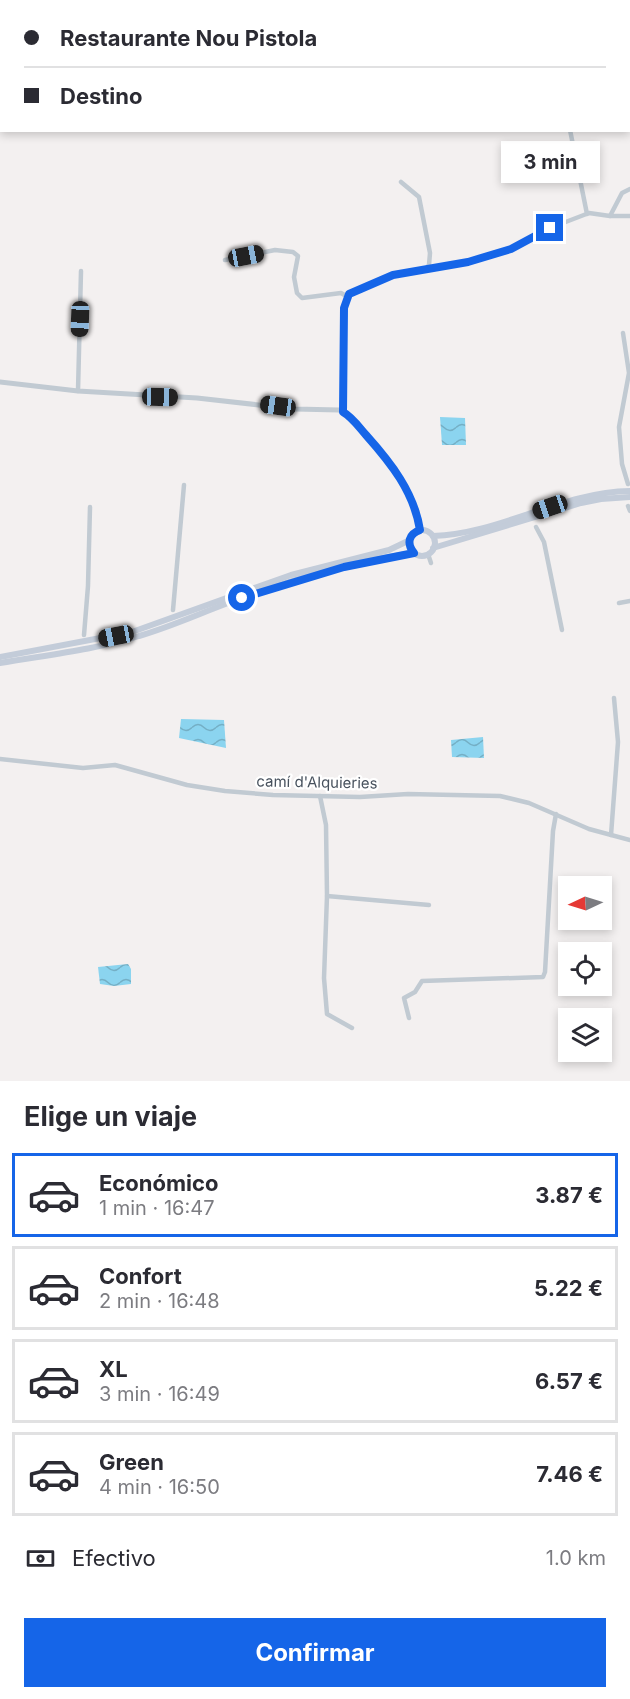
<!DOCTYPE html>
<html lang="es">
<head>
<meta charset="utf-8">
<style>
  :root { --surface:#fff; --page:#f7f7f7; --text:#2b2b33; --muted:#7c7c81; --line:#e1e1e2; --accent:#1565e8 }
  body { margin:0; font-family:Inter,sans-serif; background:var(--page); color:var(--text); height:100vh; display:flex; flex-direction:column; font-size:22px; white-space:nowrap }
  * { box-sizing:border-box; margin:0 }
  p { font-size:20px; color:var(--muted) }
  .icon { flex:none; width:33px; height:33px; fill:none; stroke:currentColor; stroke-width:2; stroke-linecap:round; stroke-linejoin:round }
  .map { position:relative; height:1081px; overflow:hidden }
  .panel { display:flex; flex-direction:column; background:var(--surface); flex:1 }
  .panel>* { flex:none }
  .hud { position:absolute; left:0px; top:0px; width:630px; height:132px; box-shadow:0 3px 9px #0003; display:grid; align-content:center; height:132px; padding:0 24px; background:var(--surface) }
  .needle { width:39px; rotate:266deg }
  .tools { position:absolute; left:558px; top:876px; display:grid; gap:12px }
  .tools a { display:grid; place-items:center; width:54px; height:54px; border-radius:0px; background:var(--surface); box-shadow:0 3px 9px #0003; font-size:30px }
  .end { position:absolute; width:27px; height:27px; margin:-14px; border:8px solid #1565e8; background:#fff; box-shadow:0 0 0 3px #fff }
  .from { border-radius:50% }
  .bubble { position:absolute; height:42px; border-radius:0px; background:var(--surface); box-shadow:0 3px 9px #0003; font-size:20px; font-weight:700; line-height:42px; text-align:center }
  .car { position:absolute; width:18px; height:36px; margin:-18px -9px; border-radius:8px; box-shadow:0 0 4px 2px #0007; background:linear-gradient(#222 24%,#8ab4d8 0 40%,#222 0 76%,#8ab4d8 0 86%,#222 0) }
  .hud b { display:flex; align-items:center; gap:21px; height:57px; font-size:22px }
  .hud b+b { border-top:2px solid var(--line) }
  .hud i { width:15px; height:15px; background:var(--text) }
  ul { padding:0; list-style:none }
  li { display:flex; align-items:center; gap:18px; height:84px; margin:0 12px 9px; padding:0 12px; border:3px solid var(--line); border-radius:0px }
  li div { flex:1 }
  li b { display:block; font-size:22px }
  li em { font-style:normal; font-weight:700 }
  li.on { border-color:var(--accent) }
  li>.icon { width:54px; height:54px; stroke-width:1.5 }
  h2 { padding:0 24px; font-size:27px; line-height:72px }
  .pay { display:flex; align-items:center; gap:15px; height:66px; padding:0 24px; font-size:22px }
  .pay p { margin-inline-start:auto }
  .primary-button { display:flex; gap:12px; margin-top:auto; padding:12px 24px }
  .primary-button a { flex:1; height:69px; border-radius:0px; background:var(--accent); color:#fff; font-size:24px; font-weight:700; line-height:69px; text-align:center }
  .map>svg:first-child { display:block }
  .water { fill:url(#water-waves) }
  .lines { fill:none; stroke-linecap:round; stroke-linejoin:round }
  .minor { stroke:#c1cad2; stroke-width:4.5 }
  .tertiary { stroke:#c1cad2; stroke-width:5 }
  .secondary { stroke:#c3ccd9; stroke-width:6 }
  .route { stroke:#1565e8; stroke-width:8 }
  .labels { text-anchor:middle; dominant-baseline:central; stroke-width:4.5; stroke-linejoin:round; paint-order:stroke }
  .street-label { font-size:15px; fill:#48525e; stroke:#fff }
</style>
</head>
<body>
<div class="map">
<svg width="630" height="1081" viewBox="0 0 630 1081">
  <defs>
    <pattern id="water-waves" width="16" height="10" patternUnits="userSpaceOnUse" patternTransform="scale(1.5)"><rect width="16" height="10" fill="#8bd4ef"/><path d="M0 5q4-4 8 0t8 0" fill="none" stroke="#74afc5"/></pattern>
  </defs>
  <rect width="100%" height="100%" fill="#f3f0f0"/>
  <!-- water -->
  <g class="water">
    <path d="M440,417L465,418L466,445H442Z"/>
    <path d="M181,719L224,720L226,748L179,738Z"/>
    <path d="M483,737L484,758L452,757L451,740Z"/>
    <path d="M128,964L131,969V984L114,986L100,984L98,967Z"/>
  </g>
  <g class="lines">
    <!-- minor -->
    <g class="minor">
      <path d="M285,0V2"/>
      <path d="M518,0L519,2"/>
      <path d="M72,2L75,0"/>
      <path d="M0,46H2"/>
      <path d="M570,130L587,214"/>
      <path d="M610,216H630"/>
      <path d="M225,260L275,250L293,252L298,256L294,277L297,293L302,298L341,293L348,297"/>
      <path d="M425,270L468,262L511,249L550,228L589,213L610,216L622,193L630,189"/>
      <path d="M623,333L629,373L619,427L622,464L628,484"/>
      <path d="M78,391L81,271"/>
      <path d="M343,412L344,308L349,294L393,275L425,270L429,265L430,253L419,197L401,182"/>
      <path d="M628,506L630,511"/>
      <path d="M536,527L544,542L562,630"/>
      <path d="M428,554L431,563"/>
      <path d="M619,603L630,601"/>
      <path d="M173,610L184,485"/>
      <path d="M84,635L88,586L90,507"/>
      <path d="M0,759L83,768L115,765L187,785L225,791L273,795L360,797L408,794L500,796L529,803L589,829L630,840"/>
      <path d="M320,796L326,825L327,896L429,905"/>
      <path d="M611,835L618,742L614,698"/>
      <path d="M327,896L324,978L327,1014L352,1028"/>
      <path d="M409,1018L404,998L415,992L422,981L543,977L545,972L553,831L556,814"/>
    </g>
    <!-- tertiary -->
    <path class="tertiary" d="M0,382L78,391L197,398L295,409L339,410L347,414L360,428L396,471L417,511L420,530"/>
    <!-- secondary -->
    <g class="secondary">
      <circle cx="422" cy="543" r="13"/>
      <path d="M433,536C501,534 561,492 630,491"/>
      <path d="M433,548L581,503L601,499L630,497"/>
      <path d="M0,657L132,632L291,575L389,550L410,540"/>
      <path d="M0,663C46,655 94,650 139,636C174,626 207,610 242,598C297,578 356,560 414,553"/>
    </g>
  </g>
  <g class="lines">
    <!-- route -->
    <path class="route" d="M242,598L344,567L414,553C406,543 409,534 420,530C414,492 391,463 366,435C359,427 352,417 343,412L344,308L349,294L393,275L468,262L511,249L550,228"/>
  </g>
  <g class="labels">
    <!-- street labels -->
    <g class="street-label">
      <text transform="translate(317 782) rotate(1)">camí d'Alquieries</text>
    </g>
  </g>
</svg>
<div class="tools">
<a><svg class="needle" viewBox="-14 -14 28 28"><path d="M0-13l5 13h-10z" fill="#e53935"/><path d="M0 13l5-13h-10z" fill="#7c7c81"/></svg></a>
<a><svg class="icon" aria-label="locate" viewBox="0 0 24 24"><circle cx="12" cy="12" r="6"/><path d="M12 2v4M12 18v4M2 12h4M18 12h4"/></svg></a>
<a><svg class="icon" aria-label="layers" viewBox="0 0 24 24"><path d="M12 4l9 5-9 5-9-5zM3 14l9 5 9-5"/></svg></a>
</div>
<i class="end from" style="left:242px;top:598px"></i>
<i class="end" style="left:550px;top:228px"></i>
<div class="bubble" style="left:501px;top:141px;width:99px">3 min</div>
<i class="car" style="left:246px;top:256px;rotate:79deg"></i>
<i class="car" style="left:80px;top:319px;rotate:182deg"></i>
<i class="car" style="left:160px;top:397px;rotate:91deg"></i>
<i class="car" style="left:278px;top:406px;rotate:278deg"></i>
<i class="car" style="left:550px;top:507px;rotate:251deg"></i>
<i class="car" style="left:116px;top:636px;rotate:259deg"></i>
<div class="hud">
<b><i class="from"></i>Restaurante Nou Pistola</b>
<b><i></i>Destino</b>
</div>
</div>
<section class="panel">
<h2>Elige un viaje</h2>
<ul>
<li class="on"><svg class="icon" aria-label="car" viewBox="0 0 24 24"><path d="M5 17H2v-5l4-1 3-4h7l3 4 3 1v5h-3M9 17h6M6 11h13"/><circle cx="7" cy="17" r="2"/><circle cx="17" cy="17" r="2"/></svg><div><b>Económico</b><p>1 min · 16:47</p></div><em>3.87 €</em></li>
<li><svg class="icon" aria-label="car" viewBox="0 0 24 24"><path d="M5 17H2v-5l4-1 3-4h7l3 4 3 1v5h-3M9 17h6M6 11h13"/><circle cx="7" cy="17" r="2"/><circle cx="17" cy="17" r="2"/></svg><div><b>Confort</b><p>2 min · 16:48</p></div><em>5.22 €</em></li>
<li><svg class="icon" aria-label="car" viewBox="0 0 24 24"><path d="M5 17H2v-5l4-1 3-4h7l3 4 3 1v5h-3M9 17h6M6 11h13"/><circle cx="7" cy="17" r="2"/><circle cx="17" cy="17" r="2"/></svg><div><b>XL</b><p>3 min · 16:49</p></div><em>6.57 €</em></li>
<li><svg class="icon" aria-label="car" viewBox="0 0 24 24"><path d="M5 17H2v-5l4-1 3-4h7l3 4 3 1v5h-3M9 17h6M6 11h13"/><circle cx="7" cy="17" r="2"/><circle cx="17" cy="17" r="2"/></svg><div><b>Green</b><p>4 min · 16:50</p></div><em>7.46 €</em></li>
</ul>
<div class="pay"><svg class="icon" aria-label="cash" viewBox="0 0 24 24"><path d="M3 7h18v10H3z"/><circle cx="12" cy="12" r="2"/></svg>Efectivo<p>1.0 km</p></div>
<div class="primary-button"><a>Confirmar</a></div>
</section>
</body>
</html>
